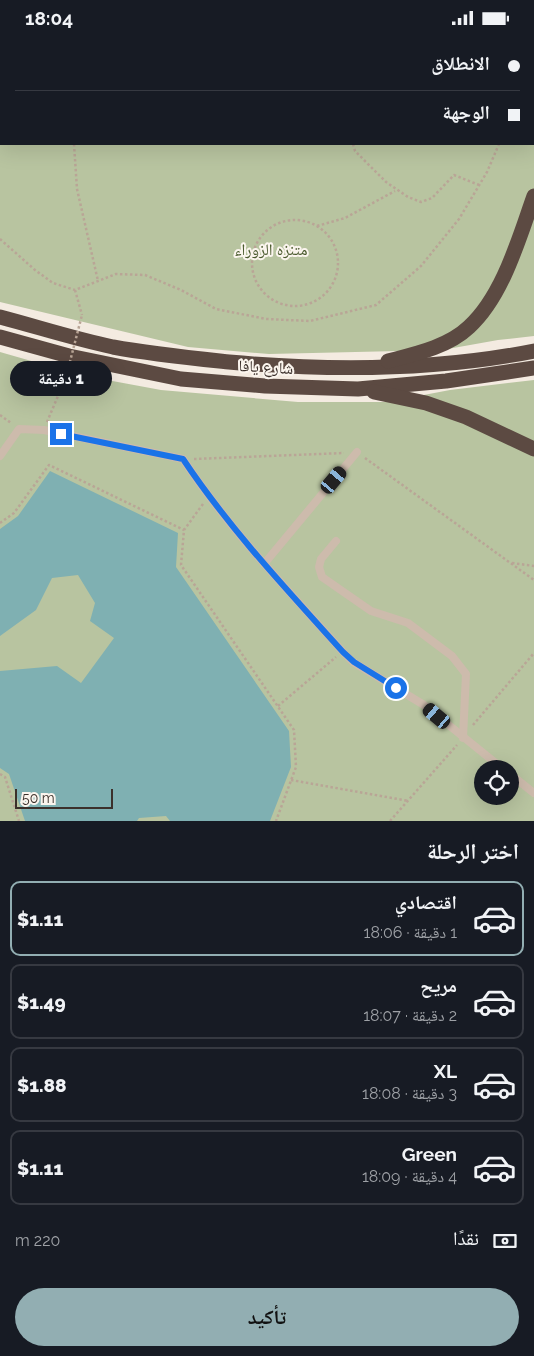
<!DOCTYPE html>
<html lang="ar">
<head>
<meta charset="utf-8">
<style>
  :root { --surface:#171b24; --page:#20242c; --text:#f1f3f6; --muted:#9ea1a6; --line:#363941; --accent:#92aeb2 }
  body { margin:0; font-family:Raleway,"Noto Naskh Arabic",sans-serif; background:var(--page); color:var(--text); direction:rtl; height:100vh; display:flex; flex-direction:column; font-size:19px; white-space:nowrap }
  * { box-sizing:border-box; margin:0 }
  p { font-size:16px; color:var(--muted) }
  .icon { flex:none; width:28px; height:28px; fill:none; stroke:currentColor; stroke-width:2; stroke-linecap:round; stroke-linejoin:round }
  .map { position:relative; height:786px; overflow:hidden; direction:ltr }
  .panel { display:flex; flex-direction:column; background:var(--surface); flex:1 }
  .panel>* { flex:none }
  .banner { position:absolute; left:0px; top:0px; width:535px; height:110px; box-shadow:0 5px 20px #0002; direction:rtl; display:grid; align-content:center; height:110px; padding:0 15px; background:var(--surface) }
  .buttons { position:absolute; left:474px; top:725px; display:grid; gap:10px }
  .buttons a { display:grid; place-items:center; width:45px; height:45px; border-radius:50%; background:var(--surface); box-shadow:0 5px 20px #0002; font-size:25px }
  .scale { position:absolute; left:15px; bottom:12px; width:98px; box-sizing:border-box; padding-left:5px; border:2px solid #3b302b; border-top:0; font-size:14px; line-height:18px; white-space:nowrap; color:#3b302b; -webkit-text-stroke:4px #fbf5ee; paint-order:stroke }
  .end { position:absolute; width:22px; height:22px; margin:-11px; border:6px solid #1a73e8; background:#fff; box-shadow:0 0 0 2px #fff }
  .from { border-radius:50% }
  .bubble { position:absolute; height:35px; border-radius:18px; background:var(--surface); box-shadow:0 5px 20px #0002; font-size:16px; font-weight:800; line-height:35px; text-align:center; direction:rtl }
  .car { position:absolute; width:15px; height:30px; margin:-15px -8px; border-radius:6px; box-shadow:0 0 4px 1px #0007; background:linear-gradient(#222 24%,#8ab4d8 0 40%,#222 0 76%,#8ab4d8 0 86%,#222 0) }
  .banner b { display:flex; align-items:center; gap:18px; height:48px; font-size:19px }
  .banner b+b { border-top:1px solid var(--line) }
  .banner i { width:12px; height:12px; background:var(--text) }
  ul { padding:0; list-style:none }
  li { display:flex; align-items:center; gap:15px; height:75px; margin:0 10px 8px; padding:0 5px; border:2px solid var(--line); border-radius:10px }
  li div { flex:1 }
  li b { display:block; font-size:19px }
  li em { font-style:normal; font-weight:800 }
  li.on { border-color:var(--accent) }
  li>.icon { width:45px; height:45px; stroke-width:1.5 }
  h2 { padding:0 15px; font-size:22px; line-height:60px }
  .pay { display:flex; align-items:center; gap:12px; height:55px; padding:0 15px; font-size:19px }
  .pay p { margin-inline-start:auto }
  .primary-button { display:flex; gap:10px; margin-top:auto; padding:10px 15px }
  .primary-button a { flex:1; height:58px; border-radius:30px; background:var(--accent); color:#111; font-size:20px; font-weight:800; line-height:58px; text-align:center }
  .status { display:flex; justify-content:space-between; align-items:center; height:35px; padding:0 25px; background:var(--surface); direction:ltr }
  .status svg { height:14px; fill:currentColor }
  .map>svg:first-child { display:block }
  .green { fill:#b8c4a0; fill-rule:evenodd }
  .water { fill:#7fb0b2 }
  .lines { fill:none; stroke-linecap:round; stroke-linejoin:round }
  .path { stroke:#b9a596; stroke-width:2.5; stroke-dasharray:2.5 2.5; stroke-linecap:butt }
  .service { stroke:#cdbbac; stroke-width:8 }
  .motorway { stroke:#5c4a42; stroke-width:15 }
  .path-bridge { stroke:#b9a596; stroke-width:2.5; stroke-dasharray:2.5 2.5; stroke-linecap:butt }
  .route { stroke:#1a73e8; stroke-width:6 }
  .labels { text-anchor:middle; dominant-baseline:central; stroke-width:4; stroke-linejoin:round; paint-order:stroke }
  .park-label { font-size:16px; fill:#4a5a2e; stroke:#fbf5ee }
  .street-label { font-size:16px; fill:#3b302b; stroke:#fbf5ee }
</style>
</head>
<body>
<div class="status"><b>18:04</b><svg viewBox="0 0 49 12"><path d="M0 12V9h3v3zM5 12V6h3v6zM10 12V3h3v9zM15 12V0h3v12zM26 1h20v11H26zM47 4h2v5h-2z"/></svg></div>
<div class="map">
<svg width="534" height="786" viewBox="0 0 534 786">
  <rect width="100%" height="100%" fill="#f4ebe1"/>
  <!-- green -->
  <g class="green">
    <path d="M0,0H534V301L498,305L442,315L269,319L188,312L0,267ZM1,1H534V109H1Z"/>
    <path d="M0,317L80,340L161,355L298,367H387L450,355L534,345V786H0ZM482,734H510V761H482Z"/>
  </g>
  <!-- water -->
  <path class="water" d="M50,436L178,498L176,532L289,696L291,732L270,786H170L166,781L139,783L137,786H25L9,739L0,733V636L57,631L81,648L114,603L90,586L95,568L78,540L52,543L36,575L0,601V494L18,481Z"/>
  <g class="lines">
    <!-- path -->
    <g class="path">
      <path d="M246,0L248,1"/>
      <path d="M310,0L311,1"/>
      <path d="M125,1L126,0"/>
      <path d="M282,1L285,0"/>
      <path d="M74,109L77,154L98,246"/>
      <path d="M353,109L355,116L386,147L408,162L421,167L432,163L454,140L479,150"/>
      <circle cx="295" cy="228" r="43"/>
      <path d="M317,191L345,183L395,156"/>
      <path d="M0,204L35,235L53,248L75,255L116,239L145,240L181,255L216,274L266,284L310,286L376,270L421,231L459,184L487,137L499,109"/>
      <path d="M75,255L82,280"/>
      <path d="M0,380L11,388"/>
      <path d="M47,387L66,342"/>
      <path d="M365,423L534,545"/>
      <path d="M194,424L344,418"/>
      <path d="M203,469L184,495L181,530L294,695L296,732L276,786"/>
      <path d="M0,488L14,478L49,430L184,495"/>
      <path d="M512,528L534,531"/>
      <path d="M278,671L336,622"/>
      <path d="M473,690L534,618"/>
      <path d="M0,739L5,742L19,786"/>
      <path d="M291,745L409,766"/>
      <path d="M390,786L457,710"/>
    </g>
    <!-- service -->
    <g class="service">
      <path d="M0,421L19,394L44,395L183,424C229,494 287,554 343,617L353,627L424,670L503,734"/>
      <path d="M336,506L321,524L319,532L322,542L371,576L408,588L452,621L466,639L463,703"/>
      <path d="M264,529L357,417"/>
      <path d="M510,739L534,758"/>
    </g>
    <!-- motorway -->
    <g class="motorway">
      <path d="M0,282C38,292 75,304 113,312C151,319 191,323 229,327C331,336 434,336 534,316"/>
      <path d="M0,302L69,321L181,344L265,351L358,354L446,346L534,333"/>
      <path d="M388,326C415,319 448,312 469,292C503,261 519,203 534,161"/>
      <path d="M374,357L426,368L466,382L534,414"/>
    </g>
    <!-- path-bridge -->
    <path class="path-bridge" d="M66,342L82,280"/>
  </g>
  <g class="lines">
    <!-- route -->
    <path class="route" d="M61,399L183,424C229,493 287,555 343,617L354,627L396,653"/>
  </g>
  <g class="labels">
    <!-- park labels -->
    <g class="park-label">
      <text x="271" y="214">متنزه الزوراء</text>
    </g>
    <!-- street labels -->
    <g class="street-label">
      <text transform="translate(266 332) rotate(3)">شارع يافا</text>
    </g>
  </g>
</svg>
<div class="buttons">
<a><svg class="icon" aria-label="locate" viewBox="0 0 24 24"><circle cx="12" cy="12" r="6"/><path d="M12 2v4M12 18v4M2 12h4M18 12h4"/></svg></a>
</div>
<div class="scale">50 m</div>
<i class="end from" style="left:396px;top:653px"></i>
<i class="end" style="left:61px;top:399px"></i>
<div class="bubble" style="left:10px;top:326px;width:102px">1 دقيقة</div>
<i class="car" style="left:334px;top:445px;rotate:40deg"></i>
<i class="car" style="left:437px;top:681px;rotate:310deg"></i>
<div class="banner">
<b><i class="from"></i>الانطلاق</b>
<b><i></i>الوجهة</b>
</div>
</div>
<section class="panel">
<h2>اختر الرحلة</h2>
<ul>
<li class="on"><svg class="icon" aria-label="car" viewBox="0 0 24 24"><path d="M5 17H2v-5l4-1 3-4h7l3 4 3 1v5h-3M9 17h6M6 11h13"/><circle cx="7" cy="17" r="2"/><circle cx="17" cy="17" r="2"/></svg><div><b>اقتصادي</b><p>1 دقيقة · 18:06</p></div><em>$1.11</em></li>
<li><svg class="icon" aria-label="car" viewBox="0 0 24 24"><path d="M5 17H2v-5l4-1 3-4h7l3 4 3 1v5h-3M9 17h6M6 11h13"/><circle cx="7" cy="17" r="2"/><circle cx="17" cy="17" r="2"/></svg><div><b>مريح</b><p>2 دقيقة · 18:07</p></div><em>$1.49</em></li>
<li><svg class="icon" aria-label="car" viewBox="0 0 24 24"><path d="M5 17H2v-5l4-1 3-4h7l3 4 3 1v5h-3M9 17h6M6 11h13"/><circle cx="7" cy="17" r="2"/><circle cx="17" cy="17" r="2"/></svg><div><b>XL</b><p>3 دقيقة · 18:08</p></div><em>$1.88</em></li>
<li><svg class="icon" aria-label="car" viewBox="0 0 24 24"><path d="M5 17H2v-5l4-1 3-4h7l3 4 3 1v5h-3M9 17h6M6 11h13"/><circle cx="7" cy="17" r="2"/><circle cx="17" cy="17" r="2"/></svg><div><b>Green</b><p>4 دقيقة · 18:09</p></div><em>$1.11</em></li>
</ul>
<div class="pay"><svg class="icon" aria-label="cash" viewBox="0 0 24 24"><path d="M3 7h18v10H3z"/><circle cx="12" cy="12" r="2"/></svg>نقدًا<p>220 m</p></div>
<div class="primary-button"><a>تأكيد</a></div>
</section>
</body>
</html>
